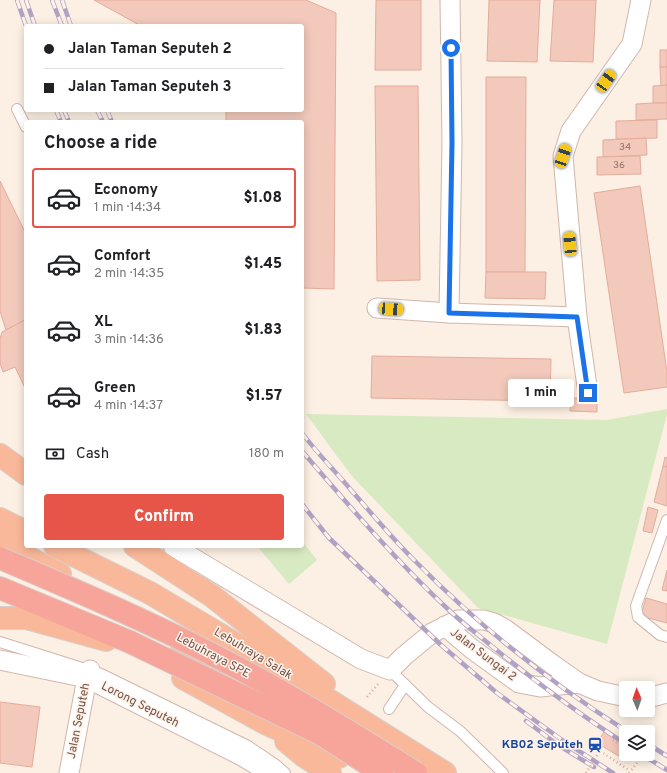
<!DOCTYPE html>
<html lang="en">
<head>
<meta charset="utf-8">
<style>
  :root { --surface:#fff; --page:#f2f2f2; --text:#202124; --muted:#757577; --line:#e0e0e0; --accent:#e75448 }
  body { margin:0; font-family:Overpass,sans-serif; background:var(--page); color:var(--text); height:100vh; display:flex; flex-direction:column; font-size:15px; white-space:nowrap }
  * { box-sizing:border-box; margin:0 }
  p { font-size:13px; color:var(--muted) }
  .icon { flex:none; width:22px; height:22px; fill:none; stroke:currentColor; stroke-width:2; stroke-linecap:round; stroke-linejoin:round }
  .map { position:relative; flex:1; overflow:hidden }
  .details { position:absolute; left:24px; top:120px; width:280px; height:428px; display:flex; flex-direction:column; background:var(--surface); border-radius:4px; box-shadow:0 2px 10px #0003 }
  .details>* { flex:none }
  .top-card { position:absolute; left:24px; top:24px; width:280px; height:88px; border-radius:4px; box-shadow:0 2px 10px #0003; display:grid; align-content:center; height:88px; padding:0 20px; background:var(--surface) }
  .needle { width:26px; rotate:358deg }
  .buttons { position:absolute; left:619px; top:681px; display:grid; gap:8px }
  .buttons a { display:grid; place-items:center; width:36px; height:36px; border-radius:4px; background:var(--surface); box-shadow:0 2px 10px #0003; font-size:20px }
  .end { position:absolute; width:18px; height:18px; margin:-9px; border:5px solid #1a73e8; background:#fff; box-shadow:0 0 0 2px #fff }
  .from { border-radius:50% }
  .bubble { position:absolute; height:28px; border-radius:4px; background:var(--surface); box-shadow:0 2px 10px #0003; font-size:13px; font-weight:800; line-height:28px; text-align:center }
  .car { position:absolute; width:12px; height:24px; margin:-12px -6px; border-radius:5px; box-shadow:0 0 3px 1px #0007; background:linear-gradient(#f5c518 24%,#345 0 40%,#f5c518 0 76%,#345 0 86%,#f5c518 0) }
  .top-card b { display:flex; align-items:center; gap:14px; height:38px; font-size:15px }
  .top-card b+b { border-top:1px solid var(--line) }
  .top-card i { width:10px; height:10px; background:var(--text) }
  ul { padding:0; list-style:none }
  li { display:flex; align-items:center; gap:12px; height:60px; margin:0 8px 6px; padding:0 12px; border:2px solid transparent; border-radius:4px }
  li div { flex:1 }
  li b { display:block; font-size:15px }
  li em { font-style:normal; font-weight:800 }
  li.current { border-color:var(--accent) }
  li>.icon { width:36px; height:36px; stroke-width:1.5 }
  h2 { padding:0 20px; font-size:18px; line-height:48px }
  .pay { display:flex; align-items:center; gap:10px; height:44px; padding:0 20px; font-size:15px }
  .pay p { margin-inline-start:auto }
  .primary-button { display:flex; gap:8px; margin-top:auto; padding:8px 20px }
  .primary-button a { flex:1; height:46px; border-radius:4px; background:var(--accent); color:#fff; font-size:16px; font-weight:800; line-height:46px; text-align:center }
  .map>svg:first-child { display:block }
  .green { fill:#d8eac2 }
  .building { fill:#f2c9bb; stroke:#e4ac9b }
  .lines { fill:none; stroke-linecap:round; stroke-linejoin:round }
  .service-casing { stroke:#d0b7ad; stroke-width:12 }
  .minor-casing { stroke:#d0b7ad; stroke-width:21 }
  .trunk-casing { stroke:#d8cfcc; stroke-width:24 }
  .motorway-casing { stroke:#d8cfcc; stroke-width:24 }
  .path { stroke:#d6ac9e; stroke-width:2.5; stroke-dasharray:1 3; stroke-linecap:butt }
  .service { stroke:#fff; stroke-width:10 }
  .minor { stroke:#fff; stroke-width:19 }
  .trunk { stroke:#f9b89a; stroke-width:22 }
  .motorway { stroke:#f7a59a; stroke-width:22 }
  .rail-casing { stroke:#b0a2c5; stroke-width:4.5 }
  .rail { stroke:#fff3e9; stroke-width:3; stroke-dasharray:9; stroke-linecap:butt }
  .motorway-bridge-casing { stroke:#d8cfcc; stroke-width:24; stroke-linecap:butt }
  .path-bridge { stroke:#d6ac9e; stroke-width:2.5; stroke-dasharray:1 3; stroke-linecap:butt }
  .motorway-bridge { stroke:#f7a59a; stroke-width:22 }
  .route { stroke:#1a73e8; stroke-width:5 }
  .labels { text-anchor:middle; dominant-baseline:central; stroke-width:3; stroke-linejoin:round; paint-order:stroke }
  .number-label { font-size:10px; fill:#947066 }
  .street-label { font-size:12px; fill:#745249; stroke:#fff3e9 }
  .transit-label { font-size:12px; font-weight:bold; fill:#164399; stroke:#fff3e9; text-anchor:end }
</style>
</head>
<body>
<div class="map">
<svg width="667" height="773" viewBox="0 0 667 773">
  <rect width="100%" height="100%" fill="#fcefe3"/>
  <!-- green -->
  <g class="green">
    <path d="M667,409V414L607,644L478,608L351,475L306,414L607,420Z"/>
    <path d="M302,541L317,560L289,584L257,546H302Z"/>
  </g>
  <!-- building -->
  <g class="building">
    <path d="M94,0H306L336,13L334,289L302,288V122H226V110H302V26H141Z"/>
    <path d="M376,0H421V70H375Z"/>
    <path d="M489,0H540L537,62L487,61Z"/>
    <path d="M554,0H596L593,62L550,61Z"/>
    <rect x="660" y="50" width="7" height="17"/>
    <path d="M660,67H667V85L661,86Z"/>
    <path d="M486,77H526L525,272H486Z"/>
    <path d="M667,85V103H653V86Z"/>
    <path d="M375,86H418L420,280L377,281Z"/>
    <path d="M653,103H667V119L636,120V104Z"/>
    <path d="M657,120V138L616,139V121Z"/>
    <path d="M646,138L647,155L603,157V140Z"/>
    <path d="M640,156L641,174L597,175V157Z"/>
    <path d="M0,181L26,234V322L25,320L6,330L0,311Z"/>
    <path d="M640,186L667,372V387L624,393L594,193Z"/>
    <path d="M486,272H546L545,299L485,298Z"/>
    <path d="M25,320L26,322V390L15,367L3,372L0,363V339L2,332Z"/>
    <path d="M372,356L551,359L550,401L371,398Z"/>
    <path d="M570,398H597V412L570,411Z"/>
    <path d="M665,457L667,458V467L663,466Z"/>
    <path d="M663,466L667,467V506L654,502Z"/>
    <path d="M648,507L658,510L652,533L643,531Z"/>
    <path d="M667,570V591L662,590Z"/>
    <path d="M646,598L667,604V623L641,616Z"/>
    <path d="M0,702L40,707L32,767L0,763Z"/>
    <path d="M604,732L626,746V751L622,758L597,743Z"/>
  </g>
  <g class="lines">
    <defs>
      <g id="service">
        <path d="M17,109L26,127"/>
        <path d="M667,520L636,606L638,617L660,635L667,637"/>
        <path d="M0,642L101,674L248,746L276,765L285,773"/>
        <path d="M390,670L428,707L460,731L503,773"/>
        <path d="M389,709L405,685"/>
      </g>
      <g id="minor">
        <path d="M377,308L449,313L577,317"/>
        <path d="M449,313L452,143L450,0"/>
        <path d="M588,393L577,317L563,156L571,131L632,44L641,0"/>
        <path d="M173,546L361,659L390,670L404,656L432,633L458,620H484L494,623L505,629L552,664L579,683L598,691L626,697"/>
        <path d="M445,626L472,649L519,683L540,687L579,683"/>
        <path d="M0,660L87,678L242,756L270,773"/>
        <path d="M648,698L667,693"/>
        <path d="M69,773L87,678L90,670"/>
      </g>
      <g id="trunk">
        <path d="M0,455L26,474"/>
        <path d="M0,519L26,532"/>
        <path d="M0,543L60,574"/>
        <path d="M55,546L150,593L303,684L445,773"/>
        <path d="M135,546L212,596L324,684"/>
        <path d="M0,618H26L106,640"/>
        <path d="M182,648L243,689"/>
        <path d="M183,678L265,723L339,757"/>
        <path d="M286,741L304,756L330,773"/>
      </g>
      <path id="motorway" d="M0,588L130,642"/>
    </defs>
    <!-- service casing -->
    <use href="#service" class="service-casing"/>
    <!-- minor casing -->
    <use href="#minor" class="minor-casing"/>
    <!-- trunk casing -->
    <use href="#trunk" class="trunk-casing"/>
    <!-- motorway casing -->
    <use href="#motorway" class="motorway-casing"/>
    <!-- path -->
    <g class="path">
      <path d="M367,697L378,684"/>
      <path d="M613,740L626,749"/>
      <path d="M600,751L630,771"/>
      <path d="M629,773L640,759L633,754"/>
    </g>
    <!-- service -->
    <use href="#service" class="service"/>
    <!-- minor -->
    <use href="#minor" class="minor"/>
    <!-- trunk -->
    <use href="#trunk" class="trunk"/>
    <!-- motorway -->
    <use href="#motorway" class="motorway"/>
    <defs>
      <g id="rail">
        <path d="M17,0L26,26"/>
        <path d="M26,0L35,26"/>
        <path d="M52,0L62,26"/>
        <path d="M62,0L71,26"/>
        <path d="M56,110L61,122"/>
        <path d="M64,110L69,122"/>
        <path d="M97,110L103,122"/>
        <path d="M107,110L112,122"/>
        <path d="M302,433C317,453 335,471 351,490C372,514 392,538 414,560C477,624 552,684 628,732"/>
        <path d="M302,451C350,507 398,563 452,613C465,625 480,636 494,648C536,682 580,715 626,744"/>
        <path d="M302,504L329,538L441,645L497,693L562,740L613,773"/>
        <path d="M526,721L558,745L594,767"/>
        <path d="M648,744L667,756"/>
        <path d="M641,754L667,770"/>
      </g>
    </defs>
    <!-- rail casing -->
    <use href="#rail" class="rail-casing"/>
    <!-- rail -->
    <use href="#rail" class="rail"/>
    <defs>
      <g id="motorway-bridge">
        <path d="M0,558C75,590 150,622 223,660C289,694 353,734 416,773"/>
        <path d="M130,642L319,733L382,773"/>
      </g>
    </defs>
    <!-- motorway-bridge casing -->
    <use href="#motorway-bridge" class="motorway-bridge-casing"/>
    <!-- path-bridge -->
    <path class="path-bridge" d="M586,773L600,751"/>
    <!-- motorway-bridge -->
    <use href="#motorway-bridge" class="motorway-bridge"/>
  </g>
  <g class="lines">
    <!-- route -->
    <path class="route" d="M451,48L452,143L449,313L577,317L588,393"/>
  </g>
  <!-- icons -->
  <defs>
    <symbol id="station-bare" viewBox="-9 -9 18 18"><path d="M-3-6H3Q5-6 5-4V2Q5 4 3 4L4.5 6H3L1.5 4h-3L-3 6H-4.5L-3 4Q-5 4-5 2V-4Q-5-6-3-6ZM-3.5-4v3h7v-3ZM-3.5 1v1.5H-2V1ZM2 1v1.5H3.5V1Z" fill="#1a4fb4" stroke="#fff3e9" stroke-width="2.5" paint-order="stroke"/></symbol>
  </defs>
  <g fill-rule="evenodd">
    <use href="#station-bare" x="584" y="734" width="22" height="22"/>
  </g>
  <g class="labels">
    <!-- number labels -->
    <g class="number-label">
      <text x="625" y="147">34</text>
      <text x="619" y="165">36</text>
    </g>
    <!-- street labels -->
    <g class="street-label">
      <text transform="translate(253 654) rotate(31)">Lebuhraya Salak</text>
      <text transform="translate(483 655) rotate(37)">Jalan Sungai 2</text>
      <text transform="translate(213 656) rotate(28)">Lebuhraya SPE</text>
      <text transform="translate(140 705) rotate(27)">Lorong Seputeh</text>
      <text transform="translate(79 721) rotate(-79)">Jalan Seputeh</text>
    </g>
    <!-- transit labels -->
    <g class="transit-label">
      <text x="583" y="745">KB02 Seputeh</text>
    </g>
  </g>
</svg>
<div class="buttons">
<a><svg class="needle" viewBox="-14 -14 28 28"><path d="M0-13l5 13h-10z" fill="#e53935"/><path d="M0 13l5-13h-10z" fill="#757577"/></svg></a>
<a><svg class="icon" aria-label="layers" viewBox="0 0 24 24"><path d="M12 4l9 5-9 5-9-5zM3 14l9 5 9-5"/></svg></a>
</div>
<i class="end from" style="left:451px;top:48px"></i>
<i class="end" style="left:588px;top:393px"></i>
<div class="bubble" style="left:508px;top:379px;width:66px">1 min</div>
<i class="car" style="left:606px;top:81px;rotate:35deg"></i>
<i class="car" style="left:563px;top:156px;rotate:18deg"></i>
<i class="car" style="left:570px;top:244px;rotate:355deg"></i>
<i class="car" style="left:391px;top:309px;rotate:94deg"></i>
<div class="top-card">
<b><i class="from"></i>Jalan Taman Seputeh 2</b>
<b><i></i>Jalan Taman Seputeh 3</b>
</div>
<section class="details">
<h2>Choose a ride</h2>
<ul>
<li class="current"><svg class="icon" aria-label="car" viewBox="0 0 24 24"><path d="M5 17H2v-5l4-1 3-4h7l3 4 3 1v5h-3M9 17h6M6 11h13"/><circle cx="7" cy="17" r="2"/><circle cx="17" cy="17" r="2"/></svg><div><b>Economy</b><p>1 min · 14:34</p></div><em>$1.08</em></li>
<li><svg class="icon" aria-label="car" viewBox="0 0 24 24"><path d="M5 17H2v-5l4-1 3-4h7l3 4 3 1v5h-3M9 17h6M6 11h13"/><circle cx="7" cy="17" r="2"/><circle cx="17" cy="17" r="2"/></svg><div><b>Comfort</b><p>2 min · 14:35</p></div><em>$1.45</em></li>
<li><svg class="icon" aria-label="car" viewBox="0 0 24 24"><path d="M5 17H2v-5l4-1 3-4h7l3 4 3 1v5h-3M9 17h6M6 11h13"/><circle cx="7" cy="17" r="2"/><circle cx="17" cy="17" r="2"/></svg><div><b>XL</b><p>3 min · 14:36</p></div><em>$1.83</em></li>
<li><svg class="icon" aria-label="car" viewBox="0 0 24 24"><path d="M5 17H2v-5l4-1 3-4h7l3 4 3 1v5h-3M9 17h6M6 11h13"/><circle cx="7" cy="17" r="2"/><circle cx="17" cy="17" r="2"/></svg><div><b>Green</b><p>4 min · 14:37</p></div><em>$1.57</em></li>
</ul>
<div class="pay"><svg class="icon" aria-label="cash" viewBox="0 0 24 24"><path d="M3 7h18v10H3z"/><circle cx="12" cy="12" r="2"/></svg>Cash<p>180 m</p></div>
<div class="primary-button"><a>Confirm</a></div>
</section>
</div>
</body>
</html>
